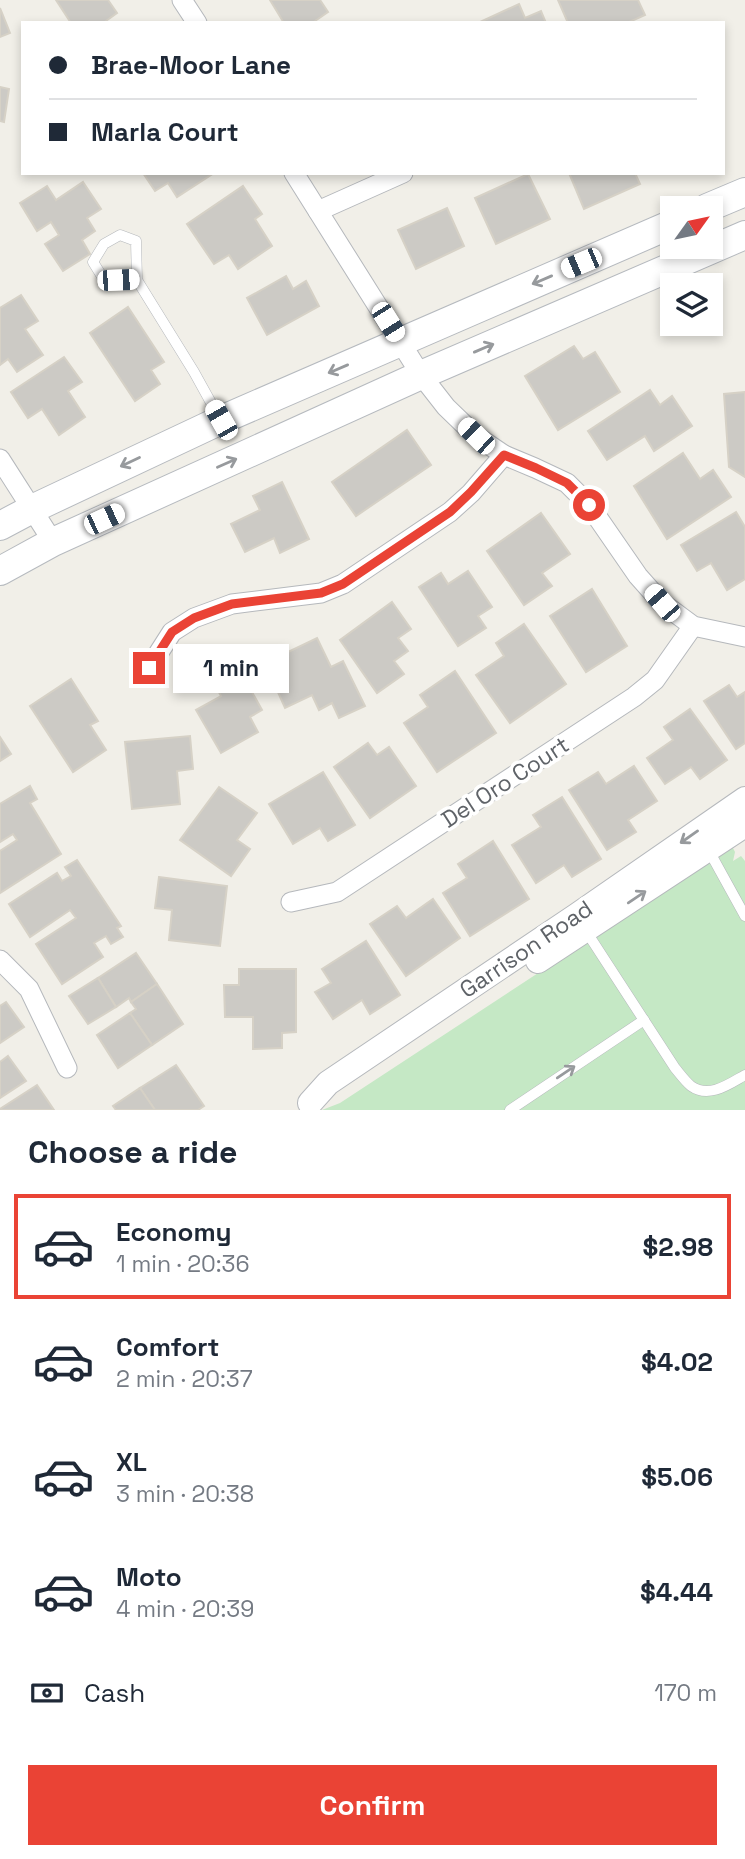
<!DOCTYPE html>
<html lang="en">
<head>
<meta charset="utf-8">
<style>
  :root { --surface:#fff; --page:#f2f2f3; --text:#1f2937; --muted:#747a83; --line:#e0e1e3; --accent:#ea4335 }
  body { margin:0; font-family:"Space Grotesk",sans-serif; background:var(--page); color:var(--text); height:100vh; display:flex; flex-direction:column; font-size:26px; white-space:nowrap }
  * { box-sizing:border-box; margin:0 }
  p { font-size:23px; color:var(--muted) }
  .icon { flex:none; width:38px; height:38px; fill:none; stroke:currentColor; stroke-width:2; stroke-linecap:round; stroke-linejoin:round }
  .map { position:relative; height:1110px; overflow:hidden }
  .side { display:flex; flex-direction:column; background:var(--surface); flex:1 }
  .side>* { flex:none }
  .hud { position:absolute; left:21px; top:21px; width:704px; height:154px; border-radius:0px; box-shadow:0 4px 10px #0003; display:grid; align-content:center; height:154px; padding:0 28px; background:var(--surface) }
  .needle { width:46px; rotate:57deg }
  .tools { position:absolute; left:660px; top:196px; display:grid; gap:14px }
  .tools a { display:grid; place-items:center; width:63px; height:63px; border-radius:0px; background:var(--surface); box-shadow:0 4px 10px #0003; font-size:35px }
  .end { position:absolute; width:32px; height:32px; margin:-16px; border:9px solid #ea4335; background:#fff; box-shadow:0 0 0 4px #fff }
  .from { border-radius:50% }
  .bubble { position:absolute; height:49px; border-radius:0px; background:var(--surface); box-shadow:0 4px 10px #0003; font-size:23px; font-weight:800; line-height:49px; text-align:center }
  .car { position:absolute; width:21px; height:42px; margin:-21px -10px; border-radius:9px; box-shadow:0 0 5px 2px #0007; background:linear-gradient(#fff 24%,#345 0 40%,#fff 0 76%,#345 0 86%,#fff 0) }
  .hud b { display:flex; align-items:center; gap:24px; height:66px; font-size:26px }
  .hud b+b { border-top:2px solid var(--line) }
  .hud i { width:18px; height:18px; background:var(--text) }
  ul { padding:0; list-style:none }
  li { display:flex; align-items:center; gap:21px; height:105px; margin:0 14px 10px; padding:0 14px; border:4px solid transparent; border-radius:0px }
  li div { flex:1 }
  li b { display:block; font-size:26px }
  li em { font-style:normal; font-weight:800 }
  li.selected { border-color:var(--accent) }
  li>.icon { width:63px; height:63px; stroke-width:1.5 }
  h2 { padding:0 28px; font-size:32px; line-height:84px }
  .pay { display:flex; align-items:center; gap:18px; height:77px; padding:0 28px; font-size:26px }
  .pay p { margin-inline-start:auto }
  .cta { display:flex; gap:14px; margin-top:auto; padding:14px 28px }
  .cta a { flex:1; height:80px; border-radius:0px; background:var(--accent); color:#fff; font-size:28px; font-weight:800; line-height:80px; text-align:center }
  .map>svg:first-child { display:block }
  .green { fill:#c5e8c5 }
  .building { fill:#cccac5; stroke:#d6d1c6; stroke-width:2 }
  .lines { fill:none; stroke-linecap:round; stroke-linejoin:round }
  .service-casing { stroke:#b5b8bc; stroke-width:11 }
  .minor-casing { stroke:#b5b8bc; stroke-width:21 }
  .tertiary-casing { stroke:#b5b8bc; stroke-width:26 }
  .secondary-casing { stroke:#b6babf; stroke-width:30 }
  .service { stroke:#fff; stroke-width:10 }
  .minor { stroke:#fff; stroke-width:19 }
  .tertiary { stroke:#fff; stroke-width:24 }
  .secondary { stroke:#fff; stroke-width:28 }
  .oneway { stroke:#979a9d }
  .route { stroke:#ea4335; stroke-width:9 }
  .labels { text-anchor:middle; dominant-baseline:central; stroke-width:7; stroke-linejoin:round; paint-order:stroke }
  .street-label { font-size:23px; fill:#5f6368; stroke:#fff }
</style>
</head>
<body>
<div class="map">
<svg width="745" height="1110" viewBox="0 0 745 1110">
  <rect width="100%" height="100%" fill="#f1efe8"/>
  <!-- green -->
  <path class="green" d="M732,846L735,852L733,861L741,856L745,861V1110H322L340,1103Z"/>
  <!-- building -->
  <g class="building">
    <path d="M56,0H108L117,13L103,23H71Z"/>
    <path d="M270,0H320L328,12L312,23H284Z"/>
    <path d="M558,0H638L645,15L627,23H568Z"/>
    <path d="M519,4L525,18L541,11L546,23H478Z"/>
    <path d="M0,8L10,33L0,37Z"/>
    <path d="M0,87L9,89L4,122L0,121Z"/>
    <path d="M143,173H214L177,197L168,183L155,191Z"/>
    <path d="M569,173H635L640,184L584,209Z"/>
    <path d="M528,174L550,219L496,244L475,198Z"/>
    <path d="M83,182L101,209L87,218L95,231L82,240L90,254L63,271L45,244L59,235L51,222L37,231L20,203L47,186L56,200Z"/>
    <path d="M243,186L262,214L255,219L272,246L238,269L229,255L214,264L187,224Z"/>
    <path d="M447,208L464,246L416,269L398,230Z"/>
    <path d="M286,276L293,289L306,281L319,306L267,335L247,298Z"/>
    <path d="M21,295L38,321L25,329L43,355L17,372L8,359L0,365V308Z"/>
    <path d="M128,307L164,362L151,370L160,384L135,401L90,333Z"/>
    <path d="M574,346L583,359L595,352L620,392L558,430L525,376Z"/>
    <path d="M64,357L82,382L68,391L85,417L59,435L42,409L28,418L11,392Z"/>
    <path d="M650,390L660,405L672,396L692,426L654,451L645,436L607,460L588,431Z"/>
    <path d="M745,392V477L729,467L724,394Z"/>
    <path d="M407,430L431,465L356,516L332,482Z"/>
    <path d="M683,453L700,479L713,470L731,497L667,539L634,486Z"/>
    <path d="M282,482L309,539L280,553L274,538L245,552L231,524L260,510L253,496Z"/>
    <path d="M736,512L745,527V579L727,590L711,563L697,571L681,545Z"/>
    <path d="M541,513L570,554L542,573L552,586L524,605L487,551Z"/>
    <path d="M468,571L492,607L478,616L486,628L458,646L419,587L441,573L448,584Z"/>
    <path d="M592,589L627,646L586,672L550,616Z"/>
    <path d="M392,602L411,629L398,638L408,651L394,661L404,674L377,693L340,640Z"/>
    <path d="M524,624L566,684L510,723L476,675L504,656L496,643Z"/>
    <path d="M317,638L331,667L343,661L365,706L339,718L332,703L319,710L312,695L285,708L265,663Z"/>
    <path d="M238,667L262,710L250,717L258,732L221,753L196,710L221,696L213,681Z"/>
    <path d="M455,671L496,733L437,772L404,723L428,707L420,695Z"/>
    <path d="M71,679L98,721L90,725L106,750L73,772L30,706Z"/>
    <path d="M729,685L737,697L745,692V743L736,749L704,701Z"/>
    <path d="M690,709L727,760L700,779L691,767L665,784L647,758L673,740L664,727Z"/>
    <path d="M190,736L193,769L177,771L180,804L132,809L125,742Z"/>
    <path d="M0,737L11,754L0,761Z"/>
    <path d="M368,743L377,755L389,747L416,786L370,818L334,767Z"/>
    <path d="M634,766L657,801L628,820L636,832L607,850L569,790L598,772L606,784Z"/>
    <path d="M323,772L355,825L328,841L320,828L293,844L269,804Z"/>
    <path d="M30,786L37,799L30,803L61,854L0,893V851L17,840L13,834L0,842V804Z"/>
    <path d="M219,787L257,813L237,840L250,849L231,876L180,840Z"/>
    <path d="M562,797L601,859L572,877L564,865L536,883L512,845L541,827L533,815Z"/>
    <path d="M493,841L529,899L470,936L443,893L467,878L458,864Z"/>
    <path d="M77,860L121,926L117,928L123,937L111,944L106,936L94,943L103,957L62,984L36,944L76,918L70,910L30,937L9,904L57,873L62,881L71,876L65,867Z"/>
    <path d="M159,877L227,886L220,946L169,940L172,910L155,908Z"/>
    <path d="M433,899L460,938L406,976L370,924L397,906L406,918Z"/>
    <path d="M366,941L400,995L370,1014L362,1000L333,1019L315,992L331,983L322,969Z"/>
    <path d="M136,953L157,984L131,1002L129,998L116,1007L98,978Z"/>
    <path d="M239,969H296V1032L282,1033V1048L253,1049V1017H225L224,985H239Z"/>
    <path d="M98,978L116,1007L88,1024L69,996Z"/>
    <path d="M157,984L183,1024L152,1045L130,1013L136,1009L131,1002Z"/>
    <path d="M6,1002L24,1027L0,1043V1006Z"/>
    <path d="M130,1013L152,1045L118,1068L97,1035Z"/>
    <path d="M8,1056L26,1081L0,1098V1062Z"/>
    <path d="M176,1065L204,1106L198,1110H155L140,1088Z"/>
    <path d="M37,1085L54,1110H0V1109Z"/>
    <path d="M140,1088L155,1110H116L113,1106Z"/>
  </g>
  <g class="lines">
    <defs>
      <g id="service">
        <path d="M137,280H118L103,278L93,262L104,244L120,235L136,241L137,280L194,372L220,419"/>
        <path d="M708,849L745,916"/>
        <path d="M586,931L675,1068C680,1074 685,1081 691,1086C709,1099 729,1084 745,1075"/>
        <path d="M510,1110L644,1020"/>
      </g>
      <g id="minor">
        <path d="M182,0L197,23"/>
        <path d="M294,173L421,375L446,407L476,436L504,455L535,468L567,483L589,505L638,576L662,603L693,626L745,637"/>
        <path d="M318,211L403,173"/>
        <path d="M0,459L53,542"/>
        <path d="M149,668L172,632L194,618L232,604L321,593L343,584L450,512L471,493L504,455"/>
        <path d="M291,902L337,892L634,697L655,680L693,626"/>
        <path d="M0,960L29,989L67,1068"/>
      </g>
      <g id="tertiary">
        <path d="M538,961L745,825"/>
        <path d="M310,1103L328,1083L576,916L745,799"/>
      </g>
      <g id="secondary">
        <path d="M707,208L745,192"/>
        <path d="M0,526L32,509L221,420L672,224"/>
        <path d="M0,571L53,542L421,375L745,235"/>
      </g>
    </defs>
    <!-- service casing -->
    <use href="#service" class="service-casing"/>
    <!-- minor casing -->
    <use href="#minor" class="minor-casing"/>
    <!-- tertiary casing -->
    <use href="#tertiary" class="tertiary-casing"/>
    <!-- secondary casing -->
    <use href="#secondary" class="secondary-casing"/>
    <!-- service -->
    <use href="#service" class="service"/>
    <!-- minor -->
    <use href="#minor" class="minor"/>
    <!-- tertiary -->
    <use href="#tertiary" class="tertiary"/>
    <!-- secondary -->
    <use href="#secondary" class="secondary"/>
  </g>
  <!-- one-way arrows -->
  <defs><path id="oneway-shaft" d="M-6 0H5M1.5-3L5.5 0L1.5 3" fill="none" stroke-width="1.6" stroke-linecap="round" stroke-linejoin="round" transform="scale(1.75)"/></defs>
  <g class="oneway">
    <use href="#oneway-shaft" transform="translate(542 280) rotate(157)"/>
    <use href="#oneway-shaft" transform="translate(484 348) rotate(-23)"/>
    <use href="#oneway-shaft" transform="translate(338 369) rotate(157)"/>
    <use href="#oneway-shaft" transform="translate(130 462) rotate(155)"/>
    <use href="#oneway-shaft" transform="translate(227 463) rotate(-24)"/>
    <use href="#oneway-shaft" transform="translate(689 837) rotate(145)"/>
    <use href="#oneway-shaft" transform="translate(637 897) rotate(-34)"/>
    <use href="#oneway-shaft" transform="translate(566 1072) rotate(-34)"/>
  </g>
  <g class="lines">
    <!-- route -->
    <path class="route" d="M149,668L172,632L194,618L232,604L321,593L343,584L450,512L471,492L504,455L536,468L567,483L589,505"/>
  </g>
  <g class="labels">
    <!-- street labels -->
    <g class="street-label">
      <text transform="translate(505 782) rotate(-33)">Del Oro Court</text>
      <text transform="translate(526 949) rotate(-34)">Garrison Road</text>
    </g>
  </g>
</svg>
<div class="tools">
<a><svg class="needle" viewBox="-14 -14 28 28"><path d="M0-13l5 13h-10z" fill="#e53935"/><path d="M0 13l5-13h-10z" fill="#747a83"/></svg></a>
<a><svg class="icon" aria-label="layers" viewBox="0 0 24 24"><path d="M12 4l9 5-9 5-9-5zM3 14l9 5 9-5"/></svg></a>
</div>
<i class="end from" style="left:589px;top:505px"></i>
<i class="end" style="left:149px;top:668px"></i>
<div class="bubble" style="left:173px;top:644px;width:116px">1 min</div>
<i class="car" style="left:581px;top:263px;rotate:247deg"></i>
<i class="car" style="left:118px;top:280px;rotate:88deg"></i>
<i class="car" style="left:388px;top:322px;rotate:148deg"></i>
<i class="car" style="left:221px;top:420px;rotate:330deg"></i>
<i class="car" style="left:476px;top:436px;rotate:314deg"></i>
<i class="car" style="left:104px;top:519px;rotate:65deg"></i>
<i class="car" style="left:662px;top:603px;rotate:319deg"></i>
<div class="hud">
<b><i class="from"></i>Brae-Moor Lane</b>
<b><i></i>Marla Court</b>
</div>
</div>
<section class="side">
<h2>Choose a ride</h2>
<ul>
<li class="selected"><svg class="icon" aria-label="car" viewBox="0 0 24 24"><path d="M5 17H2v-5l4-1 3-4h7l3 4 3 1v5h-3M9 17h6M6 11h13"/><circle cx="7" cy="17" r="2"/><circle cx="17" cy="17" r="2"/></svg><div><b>Economy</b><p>1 min · 20:36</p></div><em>$2.98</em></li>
<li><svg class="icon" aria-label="car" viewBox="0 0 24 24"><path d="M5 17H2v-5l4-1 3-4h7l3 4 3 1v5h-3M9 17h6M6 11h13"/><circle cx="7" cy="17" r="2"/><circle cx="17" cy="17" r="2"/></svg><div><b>Comfort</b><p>2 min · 20:37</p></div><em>$4.02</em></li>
<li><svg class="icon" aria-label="car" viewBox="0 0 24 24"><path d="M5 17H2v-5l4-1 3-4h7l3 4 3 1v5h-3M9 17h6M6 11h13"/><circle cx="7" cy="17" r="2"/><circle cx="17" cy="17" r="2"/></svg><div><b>XL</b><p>3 min · 20:38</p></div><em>$5.06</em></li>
<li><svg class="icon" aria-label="car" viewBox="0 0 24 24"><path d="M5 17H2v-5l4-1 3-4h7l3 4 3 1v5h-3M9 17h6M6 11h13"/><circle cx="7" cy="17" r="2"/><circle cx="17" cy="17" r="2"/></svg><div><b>Moto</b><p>4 min · 20:39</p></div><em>$4.44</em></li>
</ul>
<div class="pay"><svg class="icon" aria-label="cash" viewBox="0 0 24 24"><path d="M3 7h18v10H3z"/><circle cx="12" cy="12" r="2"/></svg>Cash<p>170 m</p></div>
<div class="cta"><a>Confirm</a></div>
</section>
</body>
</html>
